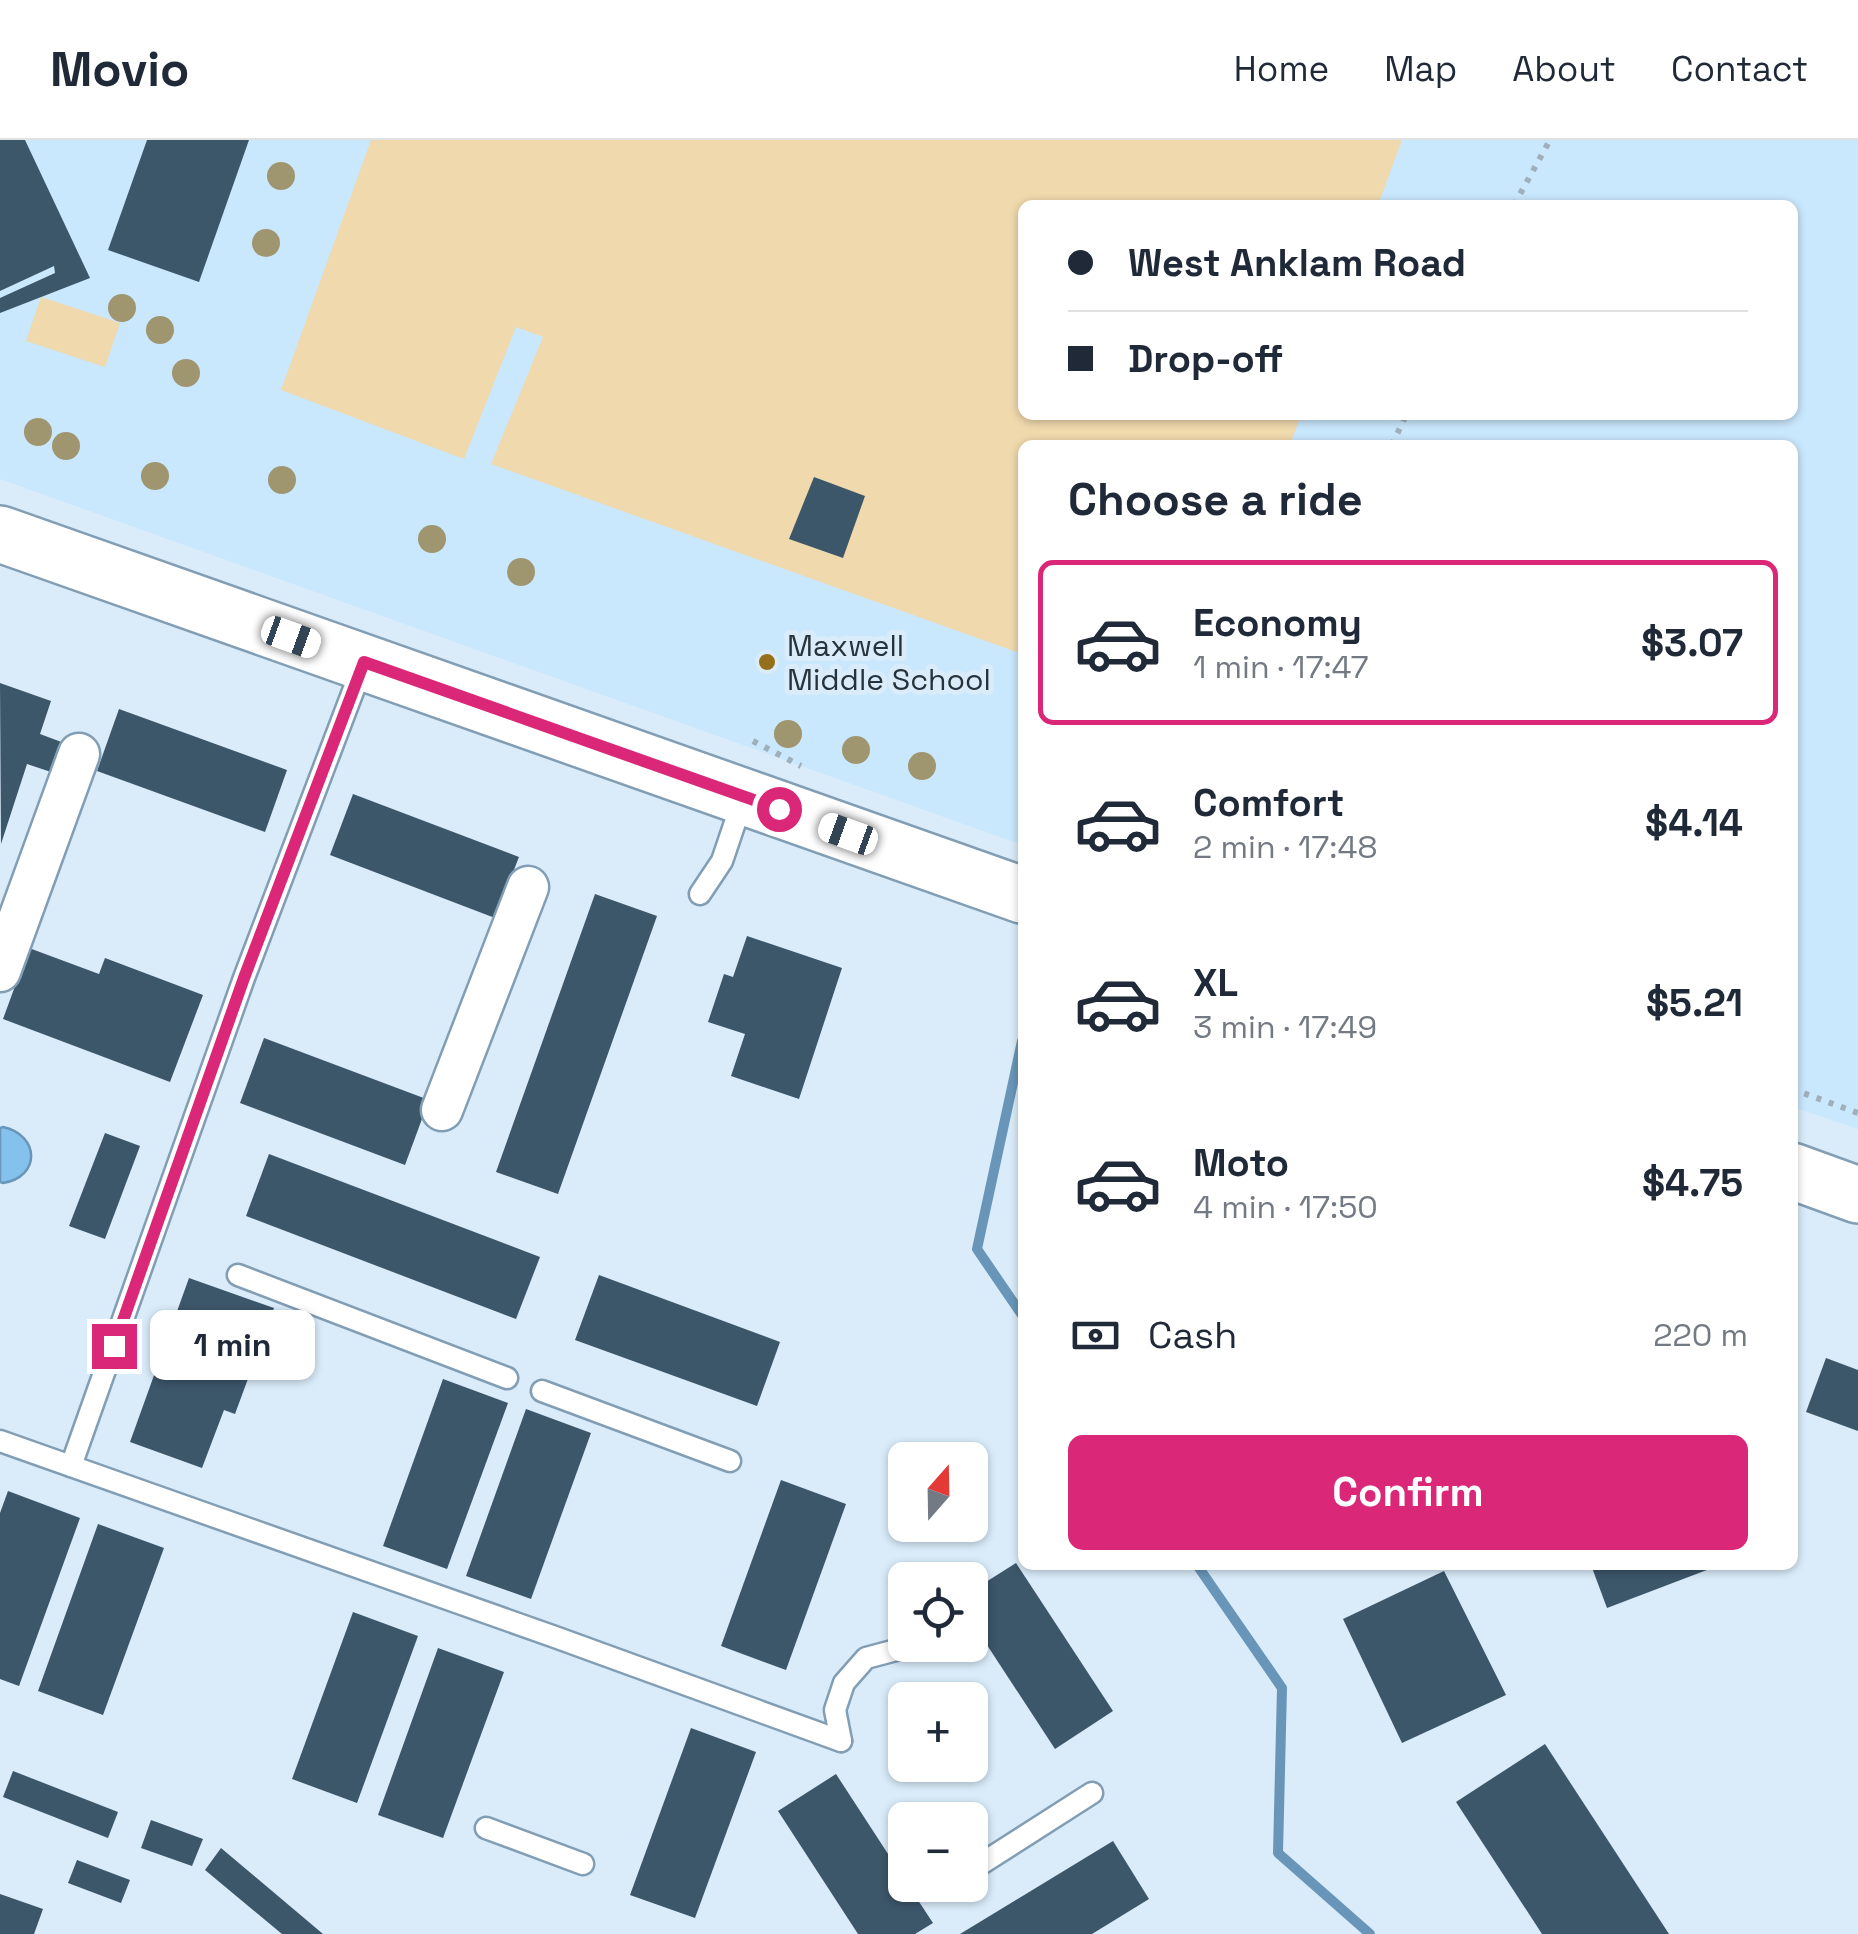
<!DOCTYPE html>
<html lang="en">
<head>
<meta charset="utf-8">
<style>
  :root { --surface:#fff; --page:#f2f2f3; --text:#1f2937; --muted:#747a83; --line:#e0e1e3; --accent:#db2777 }
  body { margin:0; font-family:"Space Grotesk",sans-serif; background:var(--page); color:var(--text); height:100vh; display:flex; flex-direction:column; font-size:38px; white-space:nowrap }
  * { box-sizing:border-box; margin:0 }
  p { font-size:32px; color:var(--muted) }
  .icon { flex:none; width:55px; height:55px; fill:none; stroke:currentColor; stroke-width:2; stroke-linecap:round; stroke-linejoin:round }
  .map { position:relative; flex:1; overflow:hidden }
  .panel { position:absolute; left:1018px; top:300px; width:780px; height:1130px; display:flex; flex-direction:column; background:var(--surface); border-radius:15px; box-shadow:0 2px 8px #0004 }
  .panel>* { flex:none }
  .banner { position:absolute; left:1018px; top:60px; width:780px; height:220px; border-radius:15px; box-shadow:0 2px 8px #0004; display:grid; align-content:center; height:220px; padding:0 50px; background:var(--surface) }
  .needle { width:65px; rotate:20deg }
  .controls { position:absolute; left:888px; top:1302px; display:grid; gap:20px }
  .controls a { display:grid; place-items:center; width:100px; height:100px; border-radius:15px; background:var(--surface); box-shadow:0 2px 8px #0004; font-size:50px }
  .end { position:absolute; width:45px; height:45px; margin:-22px; border:12px solid #db2777; background:#fff; box-shadow:0 0 0 5px #fff }
  .from { border-radius:50% }
  .bubble { position:absolute; height:70px; border-radius:15px; background:var(--surface); box-shadow:0 2px 8px #0004; font-size:32px; font-weight:600; line-height:70px; text-align:center }
  .car { position:absolute; width:30px; height:60px; margin:-30px -15px; border-radius:12px; box-shadow:0 0 8px 2px #0007; background:linear-gradient(#fff 24%,#345 0 40%,#fff 0 76%,#345 0 86%,#fff 0) }
  .banner b { display:flex; align-items:center; gap:35px; height:95px; font-size:38px }
  .banner b+b { border-top:2px solid var(--line) }
  .banner i { width:25px; height:25px; background:var(--text) }
  ul { padding:0; list-style:none }
  li { display:flex; align-items:center; gap:30px; height:165px; margin:0 20px 15px; padding:0 30px; border:5px solid transparent; border-radius:15px }
  li div { flex:1 }
  li b { display:block; font-size:38px }
  li em { font-style:normal; font-weight:600 }
  li.active { border-color:var(--accent) }
  li>.icon { width:90px; height:90px; stroke-width:1.5 }
  h2 { padding:0 50px; font-size:45px; line-height:120px }
  .pay { display:flex; align-items:center; gap:25px; height:110px; padding:0 50px; font-size:38px }
  .pay p { margin-inline-start:auto }
  .button { display:flex; gap:20px; margin-top:auto; padding:20px 50px }
  .button a { flex:1; height:115px; border-radius:15px; background:var(--accent); color:#fff; font-size:40px; font-weight:600; line-height:115px; text-align:center }
  header { display:flex; align-items:center; gap:60px; box-sizing:border-box; height:140px; padding:0 50px; background:var(--surface); border-bottom:2px solid var(--line) }
  header strong { font-size:48px }
  nav { display:flex; gap:55px; margin-inline-start:auto; font-size:35px }
  .map>svg:first-child { display:block }
  .built { fill:#c9e7fd; fill-rule:evenodd }
  .green { fill:#f0d9ad }
  .water { fill:#85c1ed; stroke:#6996b8; stroke-width:2.5 }
  .lines { fill:none; stroke-linecap:round; stroke-linejoin:round }
  .stream { stroke:#6996b8; stroke-width:10 }
  .building { fill:#3c566a }
  .service-casing { stroke:#829eb4; stroke-width:25 }
  .minor-casing { stroke:#829eb4; stroke-width:45 }
  .secondary-casing { stroke:#829eb4; stroke-width:60 }
  .path { stroke:#9fafbb; stroke-width:6; stroke-dasharray:5 8; stroke-linecap:butt }
  .service { stroke:#fff; stroke-width:20 }
  .minor { stroke:#fff; stroke-width:40 }
  .secondary { stroke:#fff; stroke-width:55 }
  .tree { fill:#9f9670 }
  .route { stroke:#db2777; stroke-width:12 }
  .poi-dot { fill:#956f19; stroke:#daecfa; stroke-width:4 }
  .labels { text-anchor:middle; dominant-baseline:central; stroke-width:10; stroke-linejoin:round; paint-order:stroke }
  .poi-label { font-size:30px; fill:#27333c; stroke:#daecfa; text-anchor:start }
</style>
</head>
<body>
<header>
<strong>Movio</strong>
<nav><a>Home</a><a>Map</a><a>About</a><a>Contact</a></nav>
</header>
<div class="map">
<svg width="1858" height="1794" viewBox="0 0 1858 1794">
  <rect width="100%" height="100%" fill="#daecfa"/>
  <!-- built -->
  <path class="built" d="M0,0H1858V989L1793,967L1792,305H1022V705L0,339ZM1022,65H1792V275H1022Z"/>
  <!-- green -->
  <g class="green">
    <path d="M371,0H1402L1378,65H1022V275H1301L1290,305H1022V514L491,324L543,197L516,187L464,319L281,250Z"/>
    <path d="M41,157L120,183L105,227L26,201Z"/>
  </g>
  <!-- water -->
  <path class="water" d="M3,987C40,995 41,1037 3,1043L0,1042V988Z"/>
  <g class="lines">
    <!-- stream -->
    <g class="stream">
      <path d="M1022,901L977,1109L1022,1175"/>
      <path d="M1197,1425L1282,1548L1278,1713L1370,1794"/>
    </g>
  </g>
  <!-- building -->
  <g class="building">
    <path d="M0,0H25L90,138L0,173V158L55,133L54,126L0,151Z"/>
    <path d="M147,0H249L199,142L108,110Z"/>
    <path d="M814,337L865,356L843,418L789,399Z"/>
    <path d="M0,543L51,561L40,594L64,603L54,633L27,624L1,704Z"/>
    <path d="M119,569L287,630L265,692L97,631Z"/>
    <path d="M353,654L519,717L495,778L330,715Z"/>
    <path d="M595,754L657,776L558,1054L496,1032Z"/>
    <path d="M747,796L842,828L799,959L731,936L745,894L708,882L724,834L733,837Z"/>
    <path d="M29,808L99,834L105,818L203,855L170,942L3,879Z"/>
    <path d="M264,898L429,960L405,1025L240,963Z"/>
    <path d="M105,993L140,1006L105,1099L69,1086Z"/>
    <path d="M269,1014L540,1117L516,1179L246,1076Z"/>
    <path d="M599,1135L780,1202L757,1266L575,1200Z"/>
    <path d="M189,1138L274,1168L235,1274L224,1270L202,1328L130,1302Z"/>
    <path d="M1826,1218L1858,1230V1291L1806,1272Z"/>
    <path d="M443,1239L508,1263L447,1429L383,1406Z"/>
    <path d="M526,1269L591,1293L531,1459L466,1436Z"/>
    <path d="M781,1340L846,1364L786,1530L721,1506Z"/>
    <path d="M8,1351L80,1378L19,1546L0,1539V1373Z"/>
    <path d="M98,1384L164,1408L103,1575L38,1551Z"/>
    <path d="M1016,1423L1113,1571L1055,1609L970,1479V1452Z"/>
    <path d="M1591,1425H1720L1607,1468Z"/>
    <path d="M1444,1431L1506,1555L1402,1603L1343,1479Z"/>
    <path d="M353,1472L418,1496L357,1663L292,1639Z"/>
    <path d="M438,1508L504,1532L443,1698L378,1675Z"/>
    <path d="M691,1588L756,1612L695,1778L630,1755Z"/>
    <path d="M1545,1604L1669,1794H1542L1456,1662Z"/>
    <path d="M13,1631L118,1672L108,1698L3,1657Z"/>
    <path d="M836,1634L905,1740V1745H908L933,1783L915,1794H858L778,1671Z"/>
    <path d="M151,1680L203,1699L192,1726L141,1708Z"/>
    <path d="M1113,1701L1149,1759L1092,1794H960Z"/>
    <path d="M221,1708L323,1794H282L205,1730Z"/>
    <path d="M77,1720L130,1740L121,1763L68,1743Z"/>
    <path d="M0,1754L43,1769L34,1794H0Z"/>
  </g>
  <g class="lines">
    <defs>
      <g id="service">
        <path d="M700,754L722,721L743,659"/>
        <path d="M238,1135L507,1238"/>
        <path d="M542,1251L730,1321"/>
        <path d="M0,1301L555,1497L841,1601"/>
        <path d="M71,1326L244,838L363,525"/>
        <path d="M841,1601L835,1570L844,1543L866,1518L900,1509"/>
        <path d="M486,1688L583,1724"/>
        <path d="M970,1731L1092,1653"/>
        <path d="M943,1748L948,1745"/>
      </g>
      <g id="minor">
        <path d="M0,831L79,614"/>
        <path d="M442,970L528,747"/>
      </g>
      <g id="secondary">
        <path d="M0,394L1022,755"/>
        <path d="M1792,1031L1858,1055"/>
      </g>
    </defs>
    <!-- service casing -->
    <use href="#service" class="service-casing"/>
    <!-- minor casing -->
    <use href="#minor" class="minor-casing"/>
    <!-- secondary casing -->
    <use href="#secondary" class="secondary-casing"/>
    <!-- path -->
    <g class="path">
      <path d="M1514,65L1550,0"/>
      <path d="M1392,305L1406,275"/>
      <path d="M753,601L801,626"/>
      <path d="M1792,949L1858,973"/>
    </g>
    <!-- service -->
    <use href="#service" class="service"/>
    <!-- minor -->
    <use href="#minor" class="minor"/>
    <!-- secondary -->
    <use href="#secondary" class="secondary"/>
  </g>
  <!-- trees -->
  <g class="tree">
    <circle cx="281" cy="36" r="14"/>
    <circle cx="266" cy="103" r="14"/>
    <circle cx="122" cy="168" r="14"/>
    <circle cx="160" cy="190" r="14"/>
    <circle cx="186" cy="233" r="14"/>
    <circle cx="38" cy="292" r="14"/>
    <circle cx="66" cy="306" r="14"/>
    <circle cx="155" cy="336" r="14"/>
    <circle cx="282" cy="340" r="14"/>
    <circle cx="432" cy="399" r="14"/>
    <circle cx="521" cy="432" r="14"/>
    <circle cx="788" cy="594" r="14"/>
    <circle cx="856" cy="610" r="14"/>
    <circle cx="922" cy="626" r="14"/>
  </g>
  <g class="lines">
    <!-- route -->
    <path class="route" d="M114,1206L244,838L364,522L779,669"/>
  </g>
  <!-- markers -->
  <circle class="poi-dot" cx="767" cy="522" r="10"/>
  <g class="labels">
    <!-- poi labels -->
    <g class="poi-label">
      <text x="787" y="505">Maxwell<tspan x="787" dy="34">Middle School</tspan></text>
    </g>
  </g>
</svg>
<div class="controls">
<a><svg class="needle" viewBox="-14 -14 28 28"><path d="M0-13l5 13h-10z" fill="#e53935"/><path d="M0 13l5-13h-10z" fill="#747a83"/></svg></a>
<a><svg class="icon" aria-label="locate" viewBox="0 0 24 24"><circle cx="12" cy="12" r="6"/><path d="M12 2v4M12 18v4M2 12h4M18 12h4"/></svg></a>
<a>+</a>
<a>−</a>
</div>
<i class="end from" style="left:779px;top:669px"></i>
<i class="end" style="left:114px;top:1206px"></i>
<div class="bubble" style="left:150px;top:1170px;width:165px">1 min</div>
<i class="car" style="left:291px;top:497px;rotate:110deg"></i>
<i class="car" style="left:848px;top:694px;rotate:290deg"></i>
<div class="banner">
<b><i class="from"></i>West Anklam Road</b>
<b><i></i>Drop-off</b>
</div>
<section class="panel">
<h2>Choose a ride</h2>
<ul>
<li class="active"><svg class="icon" aria-label="car" viewBox="0 0 24 24"><path d="M5 17H2v-5l4-1 3-4h7l3 4 3 1v5h-3M9 17h6M6 11h13"/><circle cx="7" cy="17" r="2"/><circle cx="17" cy="17" r="2"/></svg><div><b>Economy</b><p>1 min · 17:47</p></div><em>$3.07</em></li>
<li><svg class="icon" aria-label="car" viewBox="0 0 24 24"><path d="M5 17H2v-5l4-1 3-4h7l3 4 3 1v5h-3M9 17h6M6 11h13"/><circle cx="7" cy="17" r="2"/><circle cx="17" cy="17" r="2"/></svg><div><b>Comfort</b><p>2 min · 17:48</p></div><em>$4.14</em></li>
<li><svg class="icon" aria-label="car" viewBox="0 0 24 24"><path d="M5 17H2v-5l4-1 3-4h7l3 4 3 1v5h-3M9 17h6M6 11h13"/><circle cx="7" cy="17" r="2"/><circle cx="17" cy="17" r="2"/></svg><div><b>XL</b><p>3 min · 17:49</p></div><em>$5.21</em></li>
<li><svg class="icon" aria-label="car" viewBox="0 0 24 24"><path d="M5 17H2v-5l4-1 3-4h7l3 4 3 1v5h-3M9 17h6M6 11h13"/><circle cx="7" cy="17" r="2"/><circle cx="17" cy="17" r="2"/></svg><div><b>Moto</b><p>4 min · 17:50</p></div><em>$4.75</em></li>
</ul>
<div class="pay"><svg class="icon" aria-label="cash" viewBox="0 0 24 24"><path d="M3 7h18v10H3z"/><circle cx="12" cy="12" r="2"/></svg>Cash<p>220 m</p></div>
<div class="button"><a>Confirm</a></div>
</section>
</div>
</body>
</html>
